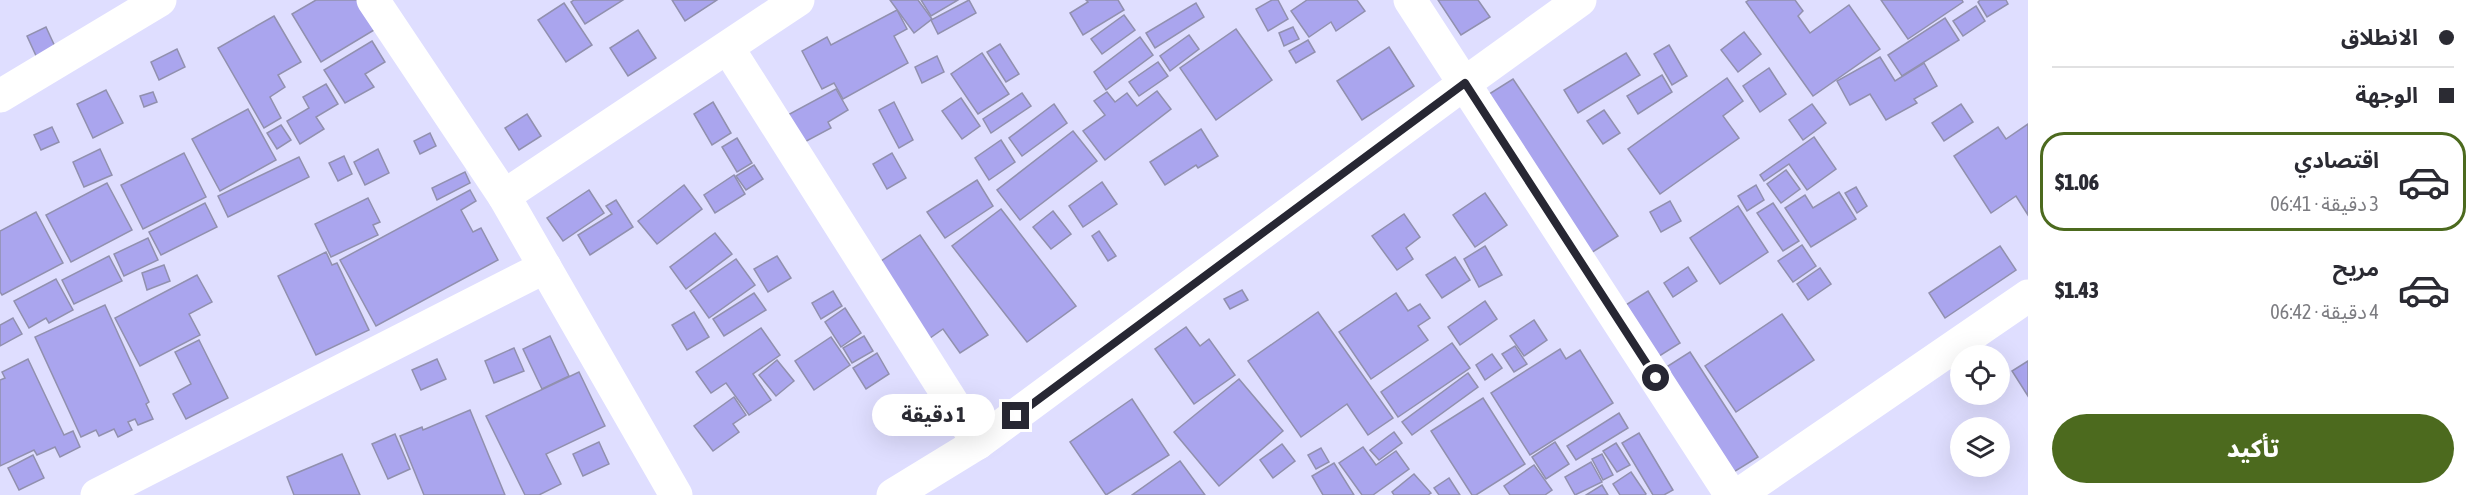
<!DOCTYPE html>
<html lang="ar">
<head>
<meta charset="utf-8">
<style>
  :root { --surface:#fff; --page:#f2f2f3; --text:#2b2b33; --muted:#7c7c81; --line:#e1e1e2; --accent:#4c6a1e }
  body { margin:0; font-family:"Asap Condensed","Noto Sans Arabic",sans-serif; background:var(--page); color:var(--text); direction:rtl; height:100vh; display:flex; flex-direction:column; font-size:22px; white-space:nowrap }
  * { box-sizing:border-box; margin:0 }
  p { font-size:20px; color:var(--muted) }
  .icon { flex:none; width:33px; height:33px; fill:none; stroke:currentColor; stroke-width:2; stroke-linecap:round; stroke-linejoin:round }
  .map { position:relative; flex:1; overflow:hidden; direction:ltr }
  .side { display:flex; flex-direction:column; background:var(--surface); width:450px }
  .side>* { flex:none }
  .hud { display:grid; align-content:center; height:132px; padding:0 24px; background:var(--surface) }
  .buttons { position:absolute; left:1950px; top:345px; display:grid; gap:12px }
  .buttons a { display:grid; place-items:center; width:60px; height:60px; border-radius:50%; background:var(--surface); box-shadow:0 6px 24px #0002; font-size:30px }
  .end { position:absolute; width:27px; height:27px; margin:-14px; border:8px solid #272733; background:#fff; box-shadow:0 0 0 3px #fff }
  .from { border-radius:50% }
  .bubble { position:absolute; height:42px; border-radius:21px; background:var(--surface); box-shadow:0 6px 24px #0002; font-size:20px; font-weight:800; line-height:42px; text-align:center; direction:rtl }
  .hud b { display:flex; align-items:center; gap:21px; height:57px; font-size:22px }
  .hud b+b { border-top:2px solid var(--line) }
  .hud i { width:15px; height:15px; background:var(--text) }
  ul { padding:0; list-style:none }
  li { display:flex; align-items:center; gap:18px; height:99px; margin:0 12px 9px; padding:0 12px; border:3px solid transparent; border-radius:24px }
  li div { flex:1 }
  li b { display:block; font-size:22px }
  li em { font-style:normal; font-weight:800 }
  li.active { border-color:var(--accent) }
  li>.icon { width:54px; height:54px; stroke-width:1.5 }
  .primary-button { display:flex; gap:12px; margin-top:auto; padding:12px 24px }
  .primary-button a { flex:1; height:69px; border-radius:36px; background:var(--accent); color:#fff; font-size:24px; font-weight:800; line-height:69px; text-align:center }
  main { display:flex; flex:1; min-height:0 }
  .map>svg:first-child { display:block }
  .building { fill:#aaa5ee; stroke:#9190ae; stroke-width:1.5 }
  .lines { fill:none; stroke-linecap:round; stroke-linejoin:round }
  .minor { stroke:#fff; stroke-width:33 }
  .route { stroke:#272733; stroke-width:8 }
</style>
</head>
<body>
<main>
<section class="side">
<div class="hud">
<b><i class="from"></i>الانطلاق</b>
<b><i></i>الوجهة</b>
</div>
<ul>
<li class="active"><svg class="icon" aria-label="car" viewBox="0 0 24 24"><path d="M5 17H2v-5l4-1 3-4h7l3 4 3 1v5h-3M9 17h6M6 11h13"/><circle cx="7" cy="17" r="2"/><circle cx="17" cy="17" r="2"/></svg><div><b>اقتصادي</b><p>3 دقيقة · 06:41</p></div><em>$1.06</em></li>
<li><svg class="icon" aria-label="car" viewBox="0 0 24 24"><path d="M5 17H2v-5l4-1 3-4h7l3 4 3 1v5h-3M9 17h6M6 11h13"/><circle cx="7" cy="17" r="2"/><circle cx="17" cy="17" r="2"/></svg><div><b>مريح</b><p>4 دقيقة · 06:42</p></div><em>$1.43</em></li>
</ul>
<div class="primary-button"><a>تأكيد</a></div>
</section>
<div class="map">
<svg width="2028" height="495" viewBox="0 0 2028 495">
  <rect width="100%" height="100%" fill="#dfdeff"/>
  <!-- building -->
  <g class="building">
    <path d="M316,0H357L379,27L321,62L292,14Z"/>
    <path d="M574,0H623L585,24L571,2Z"/>
    <path d="M672,0H717L685,21Z"/>
    <path d="M890,0H918L932,19L914,33Z"/>
    <path d="M921,0H958L931,16Z"/>
    <path d="M969,0L976,13L938,34L931,20Z"/>
    <path d="M1086,0H1118L1124,10L1083,35L1070,13L1088,2Z"/>
    <path d="M1272,0H1278L1288,19L1268,31L1256,9Z"/>
    <path d="M1307,0H1357L1365,11L1336,31L1331,22L1309,37L1291,11Z"/>
    <path d="M1438,0H1478L1490,17L1461,35Z"/>
    <path d="M1749,0H1795L1803,11L1798,16L1810,33L1849,5L1880,49L1813,96L1746,2Z"/>
    <path d="M1881,0H1962L1963,2L1908,39Z"/>
    <path d="M1980,0H2006L2008,4L1987,17L1978,2Z"/>
    <path d="M564,3L592,45L566,62L538,20Z"/>
    <path d="M1196,3L1204,17L1155,48L1146,33Z"/>
    <path d="M1976,6L1985,21L1963,36L1953,21Z"/>
    <path d="M897,10L907,29L894,36L908,63L843,99L834,83L822,89L802,51L827,37L831,45Z"/>
    <path d="M1124,15L1135,30L1102,54L1091,39Z"/>
    <path d="M274,16L301,62L278,75L285,87L270,97L281,118L264,128L218,48Z"/>
    <path d="M1945,18L1959,40L1902,76L1888,55Z"/>
    <path d="M46,27L57,51L38,60L27,36Z"/>
    <path d="M1293,27L1299,39L1284,46L1279,33Z"/>
    <path d="M1236,29L1272,80L1216,120L1180,68Z"/>
    <path d="M638,30L656,58L628,76L610,48Z"/>
    <path d="M1744,32L1761,54L1738,72L1721,50Z"/>
    <path d="M1189,35L1199,49L1170,71L1160,56Z"/>
    <path d="M1140,37L1153,55L1106,90L1094,72Z"/>
    <path d="M1308,40L1315,52L1296,63L1289,51Z"/>
    <path d="M372,41L385,62L365,74L374,87L345,103L324,70Z"/>
    <path d="M1000,44L1019,74L1006,82L987,52Z"/>
    <path d="M1669,45L1687,76L1672,85L1654,54Z"/>
    <path d="M1389,47L1414,86L1362,120L1337,81Z"/>
    <path d="M177,49L185,67L159,80L151,62Z"/>
    <path d="M982,53L1009,94L978,114L951,74Z"/>
    <path d="M1626,53L1640,75L1578,113L1564,90Z"/>
    <path d="M937,56L944,72L922,83L915,67Z"/>
    <path d="M1880,57L1895,81L1924,63L1937,86L1914,99L1917,103L1886,120L1870,94L1850,105L1837,81Z"/>
    <path d="M1158,62L1168,76L1139,96L1129,82Z"/>
    <path d="M1769,68L1786,94L1760,112L1743,86Z"/>
    <path d="M1662,75L1672,92L1638,114L1627,96Z"/>
    <path d="M1727,78L1743,101L1723,116L1739,138L1660,194L1628,149Z"/>
    <path d="M1513,79L1618,236L1591,253L1486,96Z"/>
    <path d="M326,84L338,104L316,117L324,129L300,144L287,121L309,108L303,97Z"/>
    <path d="M836,89L848,110L828,122L831,128L799,145L784,117Z"/>
    <path d="M106,90L123,123L93,138L77,104Z"/>
    <path d="M1157,91L1171,109L1105,160L1083,131L1105,115L1094,101L1107,92L1115,102L1127,93L1137,106Z"/>
    <path d="M153,92L157,102L144,107L140,96Z"/>
    <path d="M1022,93L1031,106L991,133L983,119Z"/>
    <path d="M961,98L980,126L962,139L942,111Z"/>
    <path d="M713,102L731,133L712,145L694,114Z"/>
    <path d="M894,102L913,140L899,148L879,110Z"/>
    <path d="M1054,104L1067,123L1022,156L1009,138Z"/>
    <path d="M1812,104L1826,123L1803,140L1789,120Z"/>
    <path d="M1961,104L1973,122L1944,141L1932,123Z"/>
    <path d="M248,109L276,160L220,191L192,139Z"/>
    <path d="M1604,110L1620,133L1603,144L1587,121Z"/>
    <path d="M527,114L541,136L519,150L505,128Z"/>
    <path d="M2028,124V215L2016,196L1991,213L1954,156L1998,127L2006,139Z"/>
    <path d="M281,125L291,140L277,149L267,133Z"/>
    <path d="M52,127L59,142L41,150L34,135Z"/>
    <path d="M1201,129L1218,156L1198,168L1196,165L1165,185L1150,162Z"/>
    <path d="M1073,131L1097,161L1020,220L997,190Z"/>
    <path d="M430,133L436,146L420,154L414,141Z"/>
    <path d="M1814,137L1836,169L1807,190L1789,164L1764,181L1760,175Z"/>
    <path d="M737,138L752,163L737,172L722,147Z"/>
    <path d="M1001,140L1015,162L989,180L975,158Z"/>
    <path d="M100,149L112,175L84,187L73,162Z"/>
    <path d="M378,149L389,173L365,185L354,162Z"/>
    <path d="M184,153L206,197L143,229L121,185Z"/>
    <path d="M892,153L906,178L887,189L873,164Z"/>
    <path d="M344,156L352,174L338,181L329,163Z"/>
    <path d="M299,157L309,177L228,217L218,196Z"/>
    <path d="M754,165L763,179L746,190L736,176Z"/>
    <path d="M1786,170L1800,189L1781,203L1767,184Z"/>
    <path d="M465,172L470,183L437,200L432,188Z"/>
    <path d="M734,175L745,194L715,213L704,195Z"/>
    <path d="M977,180L993,206L945,238L927,212Z"/>
    <path d="M1102,182L1117,204L1083,227L1069,206Z"/>
    <path d="M107,183L132,230L71,262L46,215Z"/>
    <path d="M684,185L702,209L657,244L638,221Z"/>
    <path d="M1756,185L1764,200L1747,211L1738,196Z"/>
    <path d="M1856,187L1867,206L1857,213L1845,193Z"/>
    <path d="M470,190L476,201L461,210L473,232L481,228L498,260L376,326L340,260Z"/>
    <path d="M589,190L604,213L563,241L547,218Z"/>
    <path d="M1839,192L1856,219L1811,247L1785,208L1805,195L1813,208Z"/>
    <path d="M1485,193L1507,225L1475,247L1453,215Z"/>
    <path d="M368,198L380,222L373,225L378,235L331,257L315,224Z"/>
    <path d="M616,200L633,227L590,255L578,235L612,214L606,206Z"/>
    <path d="M1670,201L1681,221L1661,232L1650,212Z"/>
    <path d="M205,203L217,227L161,255L149,232Z"/>
    <path d="M1773,203L1799,241L1783,251L1757,213Z"/>
    <path d="M1738,206L1768,252L1720,284L1690,238Z"/>
    <path d="M1001,209L1076,306L1027,342L952,246Z"/>
    <path d="M1053,211L1071,234L1051,249L1033,227Z"/>
    <path d="M36,212L63,263L2,295L0,292V231Z"/>
    <path d="M1404,214L1420,237L1406,248L1413,259L1397,270L1372,236Z"/>
    <path d="M1099,231L1116,256L1108,261L1092,236Z"/>
    <path d="M715,233L732,254L686,289L670,267Z"/>
    <path d="M920,235L988,335L960,353L943,329L923,343L872,267Z"/>
    <path d="M148,238L158,260L124,276L114,254Z"/>
    <path d="M1802,245L1816,266L1793,282L1778,261Z"/>
    <path d="M1485,246L1502,275L1479,287L1464,259Z"/>
    <path d="M2000,246L2016,270L1945,318L1929,293Z"/>
    <path d="M326,252L332,265L337,263L369,330L316,355L278,276Z"/>
    <path d="M109,256L122,281L74,304L62,280Z"/>
    <path d="M777,256L791,278L768,292L754,269Z"/>
    <path d="M1455,257L1470,280L1442,298L1426,275Z"/>
    <path d="M736,259L755,285L709,318L690,291Z"/>
    <path d="M164,265L170,281L147,290L142,273Z"/>
    <path d="M1688,267L1697,281L1673,297L1664,283Z"/>
    <path d="M1820,268L1831,284L1808,300L1797,284Z"/>
    <path d="M197,275L212,302L189,314L200,335L140,366L115,318Z"/>
    <path d="M56,279L73,310L49,323L46,318L29,328L14,301Z"/>
    <path d="M1242,290L1248,300L1230,309L1224,299Z"/>
    <path d="M833,291L842,306L821,319L812,303Z"/>
    <path d="M1648,291L1680,343L1653,360L1621,308Z"/>
    <path d="M754,293L766,310L724,336L713,319Z"/>
    <path d="M1396,293L1408,311L1420,304L1430,318L1418,326L1428,340L1371,379L1339,332Z"/>
    <path d="M1485,301L1497,319L1460,345L1448,327Z"/>
    <path d="M105,305L149,402L146,404L153,419L138,425L135,419L128,422L132,430L118,437L114,429L99,436L96,430L81,437L35,337Z"/>
    <path d="M845,308L861,333L841,347L825,322Z"/>
    <path d="M694,312L709,337L687,350L672,325Z"/>
    <path d="M1318,312L1393,418L1368,435L1347,404L1301,437L1248,361Z"/>
    <path d="M1782,314L1814,360L1736,412L1705,366Z"/>
    <path d="M13,318L22,334L0,346V325Z"/>
    <path d="M1534,320L1547,340L1524,356L1510,336Z"/>
    <path d="M1186,327L1200,346L1209,339L1235,375L1194,404L1155,349Z"/>
    <path d="M761,328L780,355L753,374L771,400L749,415L726,383L711,393L696,372Z"/>
    <path d="M550,336L569,376L542,389L523,349Z"/>
    <path d="M864,336L873,351L852,363L843,348Z"/>
    <path d="M831,337L850,365L814,390L795,361Z"/>
    <path d="M199,340L228,398L186,419L173,394L191,384L175,352Z"/>
    <path d="M1452,343L1470,368L1398,417L1381,392Z"/>
    <path d="M1515,346L1527,364L1514,372L1502,354Z"/>
    <path d="M514,348L524,371L494,383L485,361Z"/>
    <path d="M1560,349L1566,359L1580,350L1613,403L1530,455L1491,393Z"/>
    <path d="M1690,352L1758,457L1724,478L1657,373Z"/>
    <path d="M877,353L889,374L866,389L853,368Z"/>
    <path d="M1492,354L1502,368L1485,380L1476,365Z"/>
    <path d="M28,359L64,435L73,431L80,447L60,457L55,447L37,455L34,450L0,466V380L5,378L2,372Z"/>
    <path d="M437,359L446,379L421,390L412,370Z"/>
    <path d="M777,360L794,381L776,396L759,375Z"/>
    <path d="M2028,361V396L2012,371Z"/>
    <path d="M579,372L605,426L546,454L561,484L539,495H525L486,416Z"/>
    <path d="M1468,373L1478,387L1412,435L1402,422Z"/>
    <path d="M1239,379L1283,431L1219,486L1174,432Z"/>
    <path d="M734,397L746,415L733,424L739,432L713,451L694,426Z"/>
    <path d="M1483,398L1525,464L1476,495H1472L1431,431Z"/>
    <path d="M1132,399L1169,455L1106,495L1070,442Z"/>
    <path d="M470,410L505,495H424L400,436L422,427L423,430Z"/>
    <path d="M1619,413L1628,428L1576,460L1567,446Z"/>
    <path d="M1394,432L1402,443L1379,460L1370,450Z"/>
    <path d="M1639,433L1673,490L1664,495H1653L1622,443Z"/>
    <path d="M395,434L410,469L388,479L372,444Z"/>
    <path d="M599,442L609,464L583,476L573,454Z"/>
    <path d="M1555,442L1569,464L1546,479L1532,457Z"/>
    <path d="M1616,443L1630,465L1617,472L1603,451Z"/>
    <path d="M1282,444L1295,461L1273,478L1260,460Z"/>
    <path d="M1363,447L1376,465L1396,451L1409,469L1373,495H1362L1339,463Z"/>
    <path d="M1321,448L1329,462L1316,469L1308,455Z"/>
    <path d="M342,454L360,495H294L287,477Z"/>
    <path d="M1602,454L1613,475L1603,480L1592,459Z"/>
    <path d="M33,455L44,478L19,490L8,468Z"/>
    <path d="M1180,461L1205,495H1132Z"/>
    <path d="M1591,462L1602,482L1575,495L1565,477Z"/>
    <path d="M1334,463L1354,495H1323L1312,476Z"/>
    <path d="M1534,465L1552,490L1545,495H1510L1504,486Z"/>
    <path d="M1631,472L1646,494L1645,495H1620L1613,484Z"/>
    <path d="M1414,474L1431,493L1428,495H1394L1392,492Z"/>
    <path d="M1449,478L1460,495H1439L1434,488Z"/>
    <path d="M1602,485L1608,495H1586Z"/>
  </g>
  <g class="lines">
    <!-- minor -->
    <g class="minor">
      <path d="M373,0L504,196L676,495"/>
      <path d="M1410,0L1731,495"/>
      <path d="M728,48L978,443"/>
      <path d="M0,96L160,0"/>
      <path d="M504,196L798,0"/>
      <path d="M97,495L545,267"/>
      <path d="M893,495L978,443L1465,83L1580,0"/>
      <path d="M1738,495L2028,296"/>
    </g>
  </g>
  <g class="lines">
    <!-- route -->
    <path class="route" d="M1016,416L1465,83L1656,378"/>
  </g>
</svg>
<div class="buttons">
<a><svg class="icon" aria-label="locate" viewBox="0 0 24 24"><circle cx="12" cy="12" r="6"/><path d="M12 2v4M12 18v4M2 12h4M18 12h4"/></svg></a>
<a><svg class="icon" aria-label="layers" viewBox="0 0 24 24"><path d="M12 4l9 5-9 5-9-5zM3 14l9 5 9-5"/></svg></a>
</div>
<i class="end from" style="left:1656px;top:378px"></i>
<i class="end" style="left:1016px;top:416px"></i>
<div class="bubble" style="left:872px;top:394px;width:123px">1 دقيقة</div>
</div>
</main>
</body>
</html>
